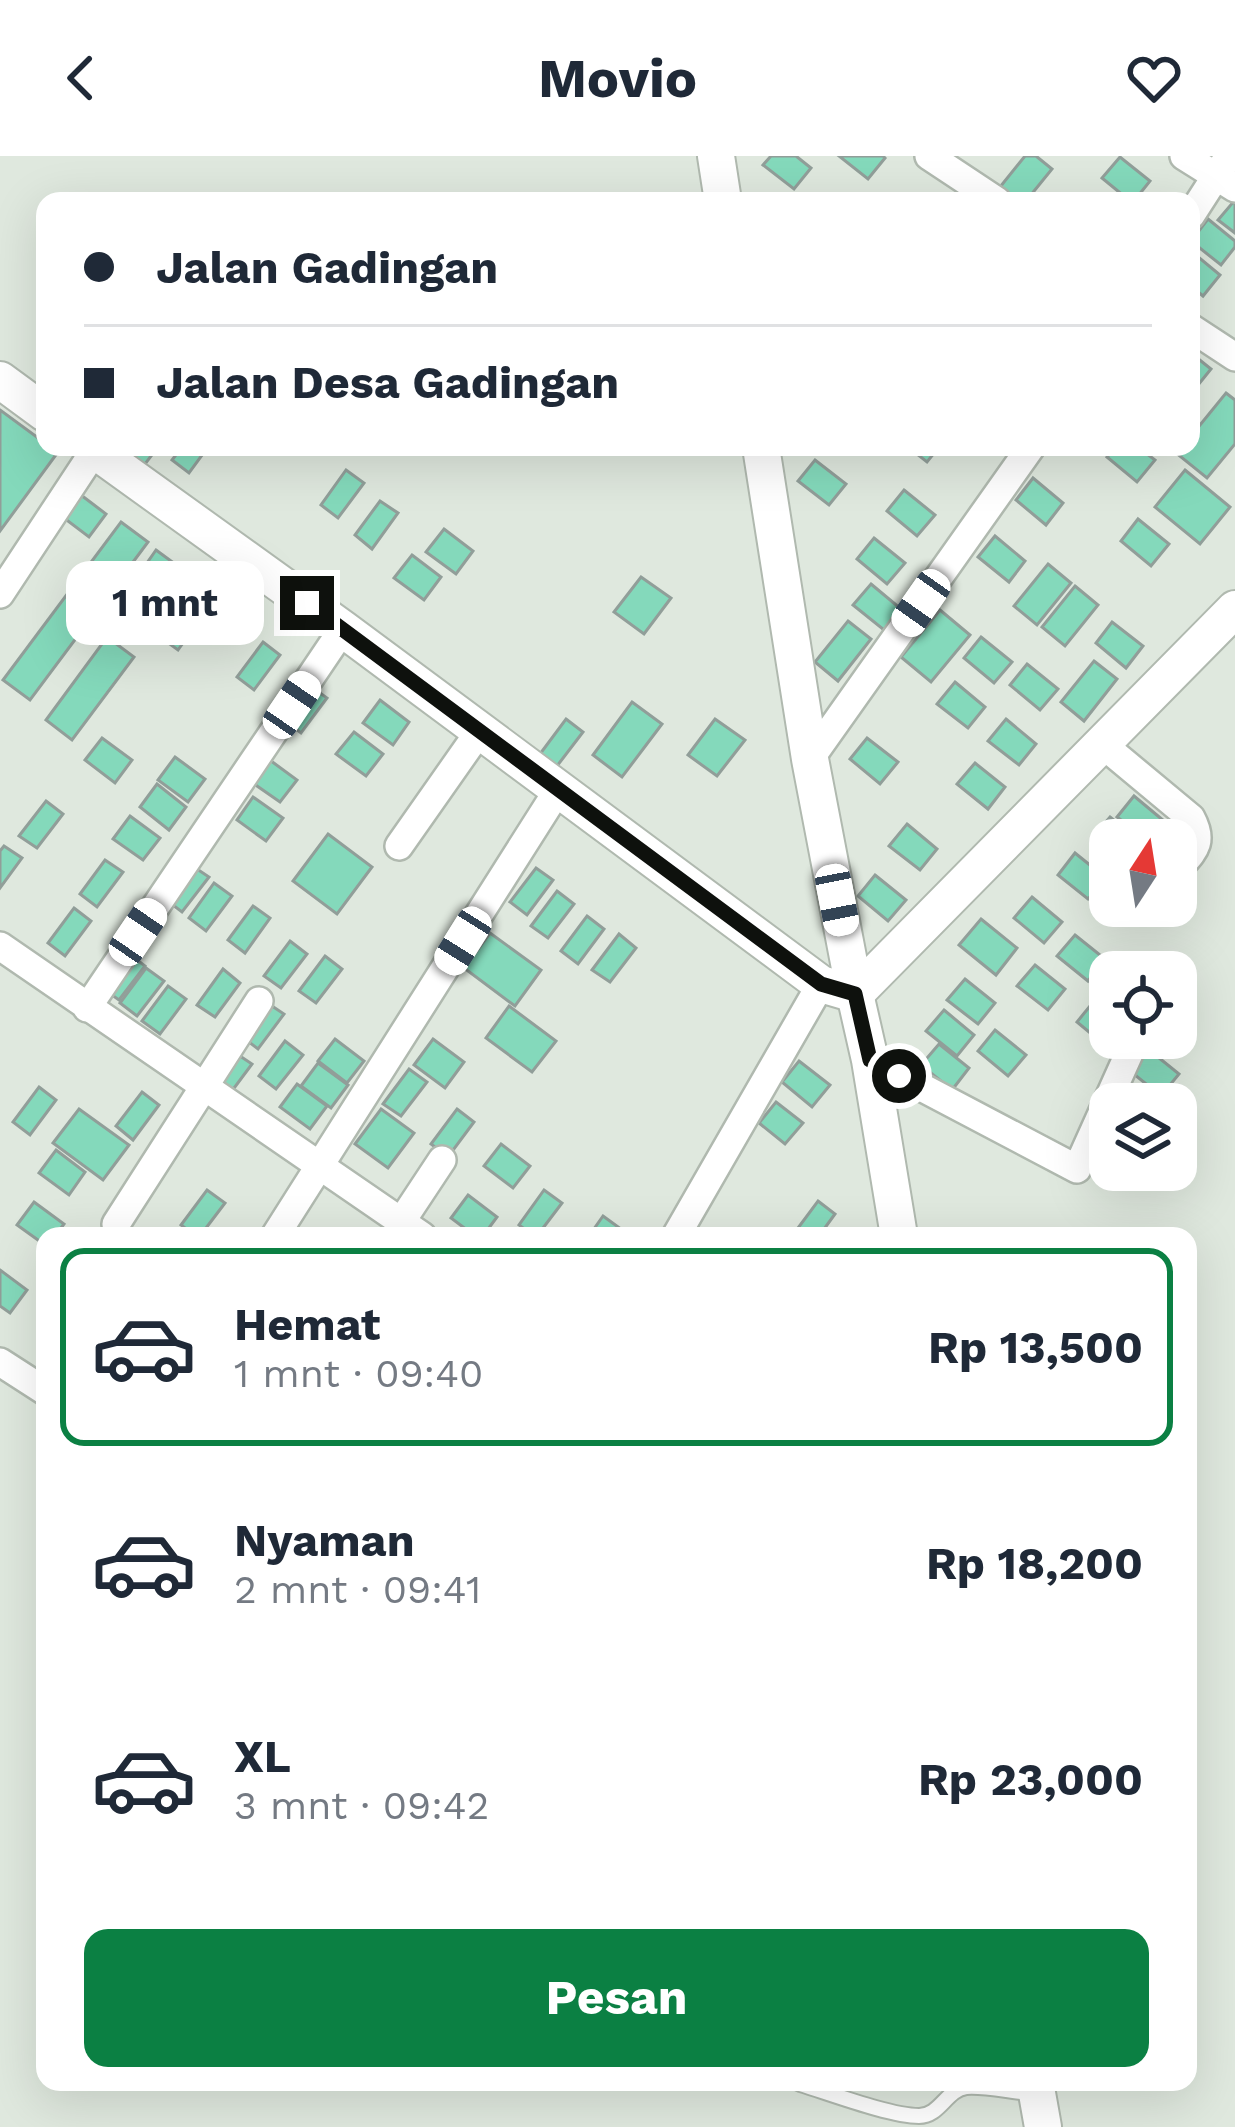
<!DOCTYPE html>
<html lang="id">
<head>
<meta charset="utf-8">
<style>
  :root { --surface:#fff; --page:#f6f6f7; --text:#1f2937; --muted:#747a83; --line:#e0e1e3; --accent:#0b8043 }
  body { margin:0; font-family:"Work Sans",sans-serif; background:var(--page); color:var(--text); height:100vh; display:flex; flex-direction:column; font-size:45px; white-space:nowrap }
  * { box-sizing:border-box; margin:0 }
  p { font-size:39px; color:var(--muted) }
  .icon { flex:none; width:66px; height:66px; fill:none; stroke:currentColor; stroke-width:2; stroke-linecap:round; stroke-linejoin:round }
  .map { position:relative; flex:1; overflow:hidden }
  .side { position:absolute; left:36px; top:1071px; width:1161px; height:864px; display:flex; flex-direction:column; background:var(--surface); border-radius:24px; box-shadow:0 12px 48px #0002 }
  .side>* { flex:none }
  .top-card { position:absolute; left:36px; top:36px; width:1164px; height:264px; border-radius:24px; box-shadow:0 12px 48px #0002; display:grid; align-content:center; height:264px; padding:0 48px; background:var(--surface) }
  .needle { width:78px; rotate:12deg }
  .buttons { position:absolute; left:1089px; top:663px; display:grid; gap:24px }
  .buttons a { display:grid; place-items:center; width:108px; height:108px; border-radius:24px; background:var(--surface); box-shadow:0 12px 48px #0002; font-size:60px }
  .end { position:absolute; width:54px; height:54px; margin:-27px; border:15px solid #0e110d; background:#fff; box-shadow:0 0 0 6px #fff }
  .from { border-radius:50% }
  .bubble { position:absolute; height:84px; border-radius:24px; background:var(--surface); box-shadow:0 12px 48px #0002; font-size:39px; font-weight:700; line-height:84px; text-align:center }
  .car { position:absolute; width:36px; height:72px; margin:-36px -18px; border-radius:15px; box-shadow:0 0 9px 3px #0007; background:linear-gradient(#fff 24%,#345 0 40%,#fff 0 76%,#345 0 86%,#fff 0) }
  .top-card b { display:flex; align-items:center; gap:42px; height:114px; font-size:45px }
  .top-card b+b { border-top:3px solid var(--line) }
  .top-card i { width:30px; height:30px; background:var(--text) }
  ul { padding:21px 0 0; list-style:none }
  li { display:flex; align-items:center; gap:36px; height:198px; margin:0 24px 18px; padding:0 24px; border:6px solid transparent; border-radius:24px }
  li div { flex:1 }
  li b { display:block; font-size:45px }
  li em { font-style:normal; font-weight:700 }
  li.active { border-color:var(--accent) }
  li>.icon { width:108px; height:108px; stroke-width:1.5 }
  .button { display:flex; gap:24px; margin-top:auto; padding:24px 48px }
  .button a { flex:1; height:138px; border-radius:24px; background:var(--accent); color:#fff; font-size:48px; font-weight:700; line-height:138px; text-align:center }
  header { display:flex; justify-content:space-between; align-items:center; height:156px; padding:0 48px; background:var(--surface); font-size:54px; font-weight:700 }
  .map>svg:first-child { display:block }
  .building { fill:#84d9bb; stroke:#919e99; stroke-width:3 }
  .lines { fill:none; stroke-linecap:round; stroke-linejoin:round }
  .service-casing { stroke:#b0b9af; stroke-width:18 }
  .minor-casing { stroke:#b0b9af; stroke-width:32 }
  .tertiary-casing { stroke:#b0b9af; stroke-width:40 }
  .service { stroke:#fff; stroke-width:14 }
  .minor { stroke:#fff; stroke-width:27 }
  .tertiary { stroke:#fff; stroke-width:36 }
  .route { stroke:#0e110d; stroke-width:15 }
</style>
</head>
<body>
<header><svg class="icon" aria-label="back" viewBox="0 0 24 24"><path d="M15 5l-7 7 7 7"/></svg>Movio<svg class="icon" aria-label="heart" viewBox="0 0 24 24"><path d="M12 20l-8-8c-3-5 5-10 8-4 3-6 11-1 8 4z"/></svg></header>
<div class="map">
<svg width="1235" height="1971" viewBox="0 0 1235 1971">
  <rect width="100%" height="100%" fill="#dfe8de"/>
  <!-- building -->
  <g class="building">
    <path d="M771,0H796L811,12L794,33L763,9Z"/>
    <path d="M839,0H883L885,2L868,23Z"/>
    <path d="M1025,0H1036L1052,13L1026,45H1008L996,36Z"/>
    <path d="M1120,1L1150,25L1134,45H1130L1102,22Z"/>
    <path d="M1235,44V77L1218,64Z"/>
    <path d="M1208,63L1235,85V91L1221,109L1191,85Z"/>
    <path d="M1191,95L1220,119L1203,140L1191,130Z"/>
    <path d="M1191,197L1211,213L1194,234L1191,232Z"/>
    <path d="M1226,237L1235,244V288L1207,322L1176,297L1182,291H1191V280Z"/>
    <path d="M0,254L45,287V291H51L58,296L0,375Z"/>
    <path d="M114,291H158L142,312Z"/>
    <path d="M182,291H208L189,317L172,304Z"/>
    <path d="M908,291H939L927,306Z"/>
    <path d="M1116,291H1138L1155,304L1137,326L1107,301Z"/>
    <path d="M815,304L846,328L829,349L798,325Z"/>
    <path d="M346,314L364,327L338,362L321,349Z"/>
    <path d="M1185,314L1230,351L1200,388L1155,351Z"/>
    <path d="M1033,322L1063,347L1046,369L1016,344Z"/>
    <path d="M904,334L935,359L917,380L887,355Z"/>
    <path d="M77,336L106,358L89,381L60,359Z"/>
    <path d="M380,345L398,357L372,393L355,379Z"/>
    <path d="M1138,363L1169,388L1151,410L1121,385Z"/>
    <path d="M121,366L148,386L30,544L3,524Z"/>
    <path d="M444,373L473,395L456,418L426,396Z"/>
    <path d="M995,380L1025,405L1009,426L978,401Z"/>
    <path d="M874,382L905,407L887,428L857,403Z"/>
    <path d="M156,394L186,416L169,439L140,417Z"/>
    <path d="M412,399L441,421L424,444L394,422Z"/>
    <path d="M1048,408L1071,427L1037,469L1014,450Z"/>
    <path d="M641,421L671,442L644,478L614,456Z"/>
    <path d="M871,428L901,453L884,474L853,449Z"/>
    <path d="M1075,430L1098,449L1065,490L1042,471Z"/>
    <path d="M146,431L163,444L142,472L125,458Z"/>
    <path d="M186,446L203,459L178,494L160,481Z"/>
    <path d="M940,454L970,479L931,526L901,501Z"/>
    <path d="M848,465L871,483L838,525L815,506Z"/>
    <path d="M1112,466L1143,490L1126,512L1096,487Z"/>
    <path d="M107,481L134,501L72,584L46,564Z"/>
    <path d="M981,481L1012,506L994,527L964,502Z"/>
    <path d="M263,486L280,499L254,534L237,521Z"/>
    <path d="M1094,505L1117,523L1084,565L1061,546Z"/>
    <path d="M1027,508L1058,533L1040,554L1010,529Z"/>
    <path d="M955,526L985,551L968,572L937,548Z"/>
    <path d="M309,529L327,542L301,577L284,564Z"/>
    <path d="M380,544L409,566L393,589L363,567Z"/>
    <path d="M632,546L662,568L622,621L593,599Z"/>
    <path d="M566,563L583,576L557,610L540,598Z"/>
    <path d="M715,563L745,584L717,620L688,599Z"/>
    <path d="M1006,563L1036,588L1019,609L988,585Z"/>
    <path d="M354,576L383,598L366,620L336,598Z"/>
    <path d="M102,582L132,604L115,627L85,604Z"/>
    <path d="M867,582L898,606L880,628L850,603Z"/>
    <path d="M175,601L205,623L188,646L158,624Z"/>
    <path d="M267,602L297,624L280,646L250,625Z"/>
    <path d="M975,607L1005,631L988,653L957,628Z"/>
    <path d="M157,628L186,651L169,674L140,651Z"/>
    <path d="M1134,640L1164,665L1148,684L1117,661Z"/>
    <path d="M253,641L283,662L266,685L237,664Z"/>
    <path d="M46,645L63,658L37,692L19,680Z"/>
    <path d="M130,660L160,682L143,704L113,683Z"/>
    <path d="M1110,661L1138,684H1110V697L1092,682Z"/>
    <path d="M907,668L937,693L920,714L889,690Z"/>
    <path d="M328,678L372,711L337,758L293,725Z"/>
    <path d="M4,690L22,702L0,732V695Z"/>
    <path d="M1075,697L1106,722L1088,743L1058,719Z"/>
    <path d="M105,704L123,716L97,751L80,738Z"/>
    <path d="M191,709L209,721L182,756L165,743Z"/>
    <path d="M536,712L553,724L527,759L510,746Z"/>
    <path d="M875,719L906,744L888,765L858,740Z"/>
    <path d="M214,727L232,740L206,775L189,762Z"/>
    <path d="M557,735L574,748L548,782L531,770Z"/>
    <path d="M1032,741L1062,766L1044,787L1014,762Z"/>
    <path d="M253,750L270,762L245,797L228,784Z"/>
    <path d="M74,752L91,765L65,800L48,787Z"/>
    <path d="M587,760L604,773L578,808L561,795Z"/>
    <path d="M981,763L1017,792L996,819L959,789Z"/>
    <path d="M490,777L541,814L515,850L464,812Z"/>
    <path d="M619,778L636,792L610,826L592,814Z"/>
    <path d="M1075,779L1105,803L1088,825L1057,800Z"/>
    <path d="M290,785L307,798L281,832L264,820Z"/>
    <path d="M128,797L145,810L119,844L102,832Z"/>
    <path d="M325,800L342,813L316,847L299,835Z"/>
    <path d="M1035,809L1065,833L1048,854L1017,830Z"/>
    <path d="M146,812L164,825L137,860L120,847Z"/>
    <path d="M223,813L240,827L215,861L197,849Z"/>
    <path d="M965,823L995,847L978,868L947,844Z"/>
    <path d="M168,830L186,843L160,878L142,865Z"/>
    <path d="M1094,845L1110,858V882H1115L1107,891L1077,866Z"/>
    <path d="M266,846L284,858L258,893L241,880Z"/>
    <path d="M509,850L556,885L532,916L486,882Z"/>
    <path d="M944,854L974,879L957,900L926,875Z"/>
    <path d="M995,874L1026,899L1008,920L978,895Z"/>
    <path d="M335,883L364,905L347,927L318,905Z"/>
    <path d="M433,883L464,906L445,932L414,909Z"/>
    <path d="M285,885L303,899L276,933L259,920Z"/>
    <path d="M939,888L969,912L952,934L921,909Z"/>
    <path d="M1148,893L1179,918L1161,940L1130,915Z"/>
    <path d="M234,896L252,908L226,943L209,931Z"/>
    <path d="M799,905L830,929L812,951L782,926Z"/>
    <path d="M318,907L348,929L331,952L301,930Z"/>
    <path d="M409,913L427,926L401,960L383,948Z"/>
    <path d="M297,928L327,950L310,973L280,951Z"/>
    <path d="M39,931L56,944L30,979L13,966Z"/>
    <path d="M142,936L159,949L133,984L116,970Z"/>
    <path d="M776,946L803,967L785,988L759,967Z"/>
    <path d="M79,953L129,989L103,1024L53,987Z"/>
    <path d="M381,953L414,977L388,1012L355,988Z"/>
    <path d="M457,953L474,966L448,1001L431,988Z"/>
    <path d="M501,988L530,1010L513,1032L484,1010Z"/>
    <path d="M56,994L85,1016L69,1039L39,1017Z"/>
    <path d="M207,1034L225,1047L200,1080H196L181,1069Z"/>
    <path d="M544,1034L562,1047L537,1080H534L519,1069Z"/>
    <path d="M468,1039L497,1061L483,1080H475L451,1062Z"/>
    <path d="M818,1045L835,1058L819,1080H792Z"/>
    <path d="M34,1046L64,1068L55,1080H45V1089L17,1069Z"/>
    <path d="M603,1060L621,1073L616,1080H589Z"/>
    <path d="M0,1114L27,1134L10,1157L0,1150Z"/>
  </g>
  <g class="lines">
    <defs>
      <path id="service" d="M800,1928C830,1937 890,1960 919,1960C940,1960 946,1934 966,1931C983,1929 1013,1936 1032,1937"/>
      <g id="minor">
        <path d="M929,0L997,45"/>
        <path d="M1184,0L1235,32"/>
        <path d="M1191,59L1229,0"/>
        <path d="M1191,172L1235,201"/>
        <path d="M0,438L95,294"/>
        <path d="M1102,588L1191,662C1205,688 1193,695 1176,715"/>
        <path d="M810,603L1031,291"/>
        <path d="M399,690L479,576"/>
        <path d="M0,790L422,1080"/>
        <path d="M87,852L343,473"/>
        <path d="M870,904L1077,1013L1136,882"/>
        <path d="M401,1066L442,1004"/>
        <path d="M116,1068L259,845"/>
        <path d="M275,1080L558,634"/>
        <path d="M676,1080L821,828"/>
        <path d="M0,1206L45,1235"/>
      </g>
      <g id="tertiary">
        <path d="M716,0L723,45"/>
        <path d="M0,224L45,257"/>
        <path d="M90,291L343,473L821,828L855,838"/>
        <path d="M761,291L810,603L855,838L870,904L899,1080"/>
        <path d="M855,838L1235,453"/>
        <path d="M1035,1926L1043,1971"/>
      </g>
    </defs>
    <!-- service casing -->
    <use href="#service" class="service-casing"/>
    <!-- minor casing -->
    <use href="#minor" class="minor-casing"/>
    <!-- tertiary casing -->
    <use href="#tertiary" class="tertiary-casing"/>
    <!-- service -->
    <use href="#service" class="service"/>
    <!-- minor -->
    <use href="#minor" class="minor"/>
    <!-- tertiary -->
    <use href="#tertiary" class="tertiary"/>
  </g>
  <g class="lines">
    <!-- route -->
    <path class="route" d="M307,447L821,828L855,838L870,904L899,920"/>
  </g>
</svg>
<div class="buttons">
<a><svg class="needle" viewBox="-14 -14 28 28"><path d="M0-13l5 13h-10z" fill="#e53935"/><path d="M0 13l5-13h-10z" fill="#747a83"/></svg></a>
<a><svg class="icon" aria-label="locate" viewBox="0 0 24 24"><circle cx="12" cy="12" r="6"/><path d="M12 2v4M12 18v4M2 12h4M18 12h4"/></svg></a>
<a><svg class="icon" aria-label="layers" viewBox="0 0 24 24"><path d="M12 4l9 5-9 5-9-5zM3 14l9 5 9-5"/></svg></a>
</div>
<i class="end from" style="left:899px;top:920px"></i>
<i class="end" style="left:307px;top:447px"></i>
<div class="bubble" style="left:66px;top:405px;width:198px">1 mnt</div>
<i class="car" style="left:921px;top:447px;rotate:215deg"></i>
<i class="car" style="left:292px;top:549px;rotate:34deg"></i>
<i class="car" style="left:837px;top:744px;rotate:169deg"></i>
<i class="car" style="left:138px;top:776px;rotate:34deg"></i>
<i class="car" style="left:463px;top:785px;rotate:212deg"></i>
<div class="top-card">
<b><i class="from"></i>Jalan Gadingan</b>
<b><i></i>Jalan Desa Gadingan</b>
</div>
<section class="side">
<ul>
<li class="active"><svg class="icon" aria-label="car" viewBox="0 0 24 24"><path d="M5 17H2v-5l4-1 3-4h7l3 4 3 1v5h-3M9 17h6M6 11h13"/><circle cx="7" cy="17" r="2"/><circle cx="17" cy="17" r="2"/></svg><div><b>Hemat</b><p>1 mnt · 09:40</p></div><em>Rp 13,500</em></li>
<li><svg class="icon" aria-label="car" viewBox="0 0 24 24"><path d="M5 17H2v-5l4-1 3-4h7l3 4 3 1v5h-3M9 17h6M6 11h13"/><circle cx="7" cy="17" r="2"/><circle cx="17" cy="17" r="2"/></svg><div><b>Nyaman</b><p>2 mnt · 09:41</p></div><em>Rp 18,200</em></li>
<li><svg class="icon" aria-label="car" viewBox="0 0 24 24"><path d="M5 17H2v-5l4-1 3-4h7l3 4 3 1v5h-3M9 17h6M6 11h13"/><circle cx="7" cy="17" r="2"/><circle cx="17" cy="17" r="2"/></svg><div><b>XL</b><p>3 mnt · 09:42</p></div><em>Rp 23,000</em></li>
</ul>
<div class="button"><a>Pesan</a></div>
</section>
</div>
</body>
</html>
